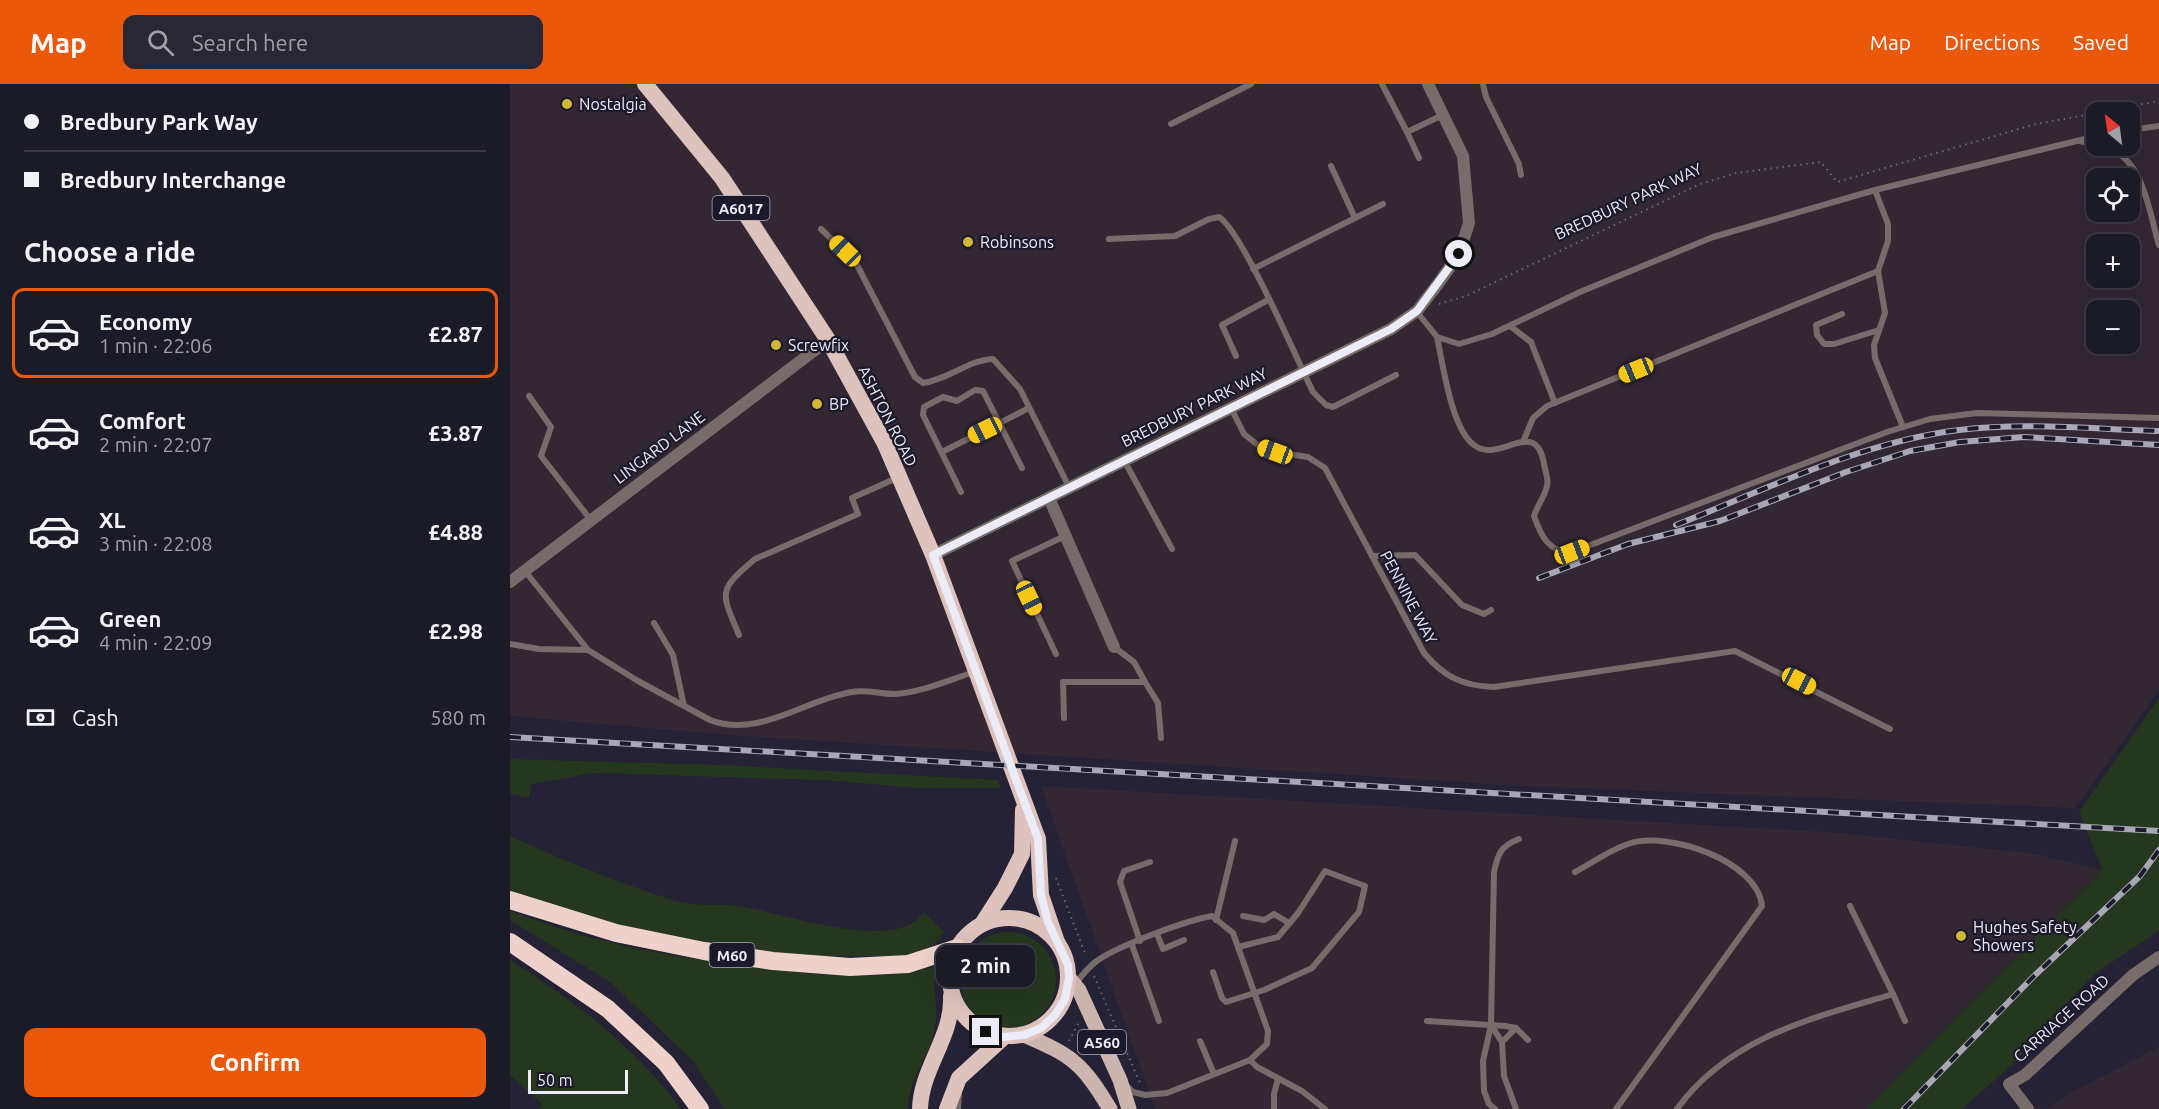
<!DOCTYPE html>
<html lang="en">
<head>
<meta charset="utf-8">
<style>
  :root { --surface:#1b1a27; --page:#282733; --text:#f1f3f6; --muted:#a0a1a7; --line:#393844; --accent:#ea580c }
  body { margin:0; font-family:Ubuntu,sans-serif; background:var(--page); color:var(--text); height:100vh; display:flex; flex-direction:column; font-size:22px; white-space:nowrap }
  * { box-sizing:border-box; margin:0 }
  p { font-size:20px; color:var(--muted) }
  .icon { flex:none; width:33px; height:33px; fill:none; stroke:currentColor; stroke-width:2; stroke-linecap:round; stroke-linejoin:round }
  .map { position:relative; flex:1; overflow:hidden }
  .details { display:flex; flex-direction:column; background:var(--surface); width:510px }
  .details>* { flex:none }
  .hud { display:grid; align-content:center; height:132px; padding:0 24px; background:var(--surface) }
  .needle { width:39px; rotate:331deg }
  .controls { position:absolute; left:1576px; top:18px; display:grid; gap:12px }
  .controls a { display:grid; place-items:center; width:54px; height:54px; border-radius:12px; background:var(--surface); box-shadow:0 6px 24px #0002,0 0 0 2px var(--line); font-size:30px }
  .scale { position:absolute; left:18px; bottom:15px; width:100px; box-sizing:border-box; padding-left:6px; border:3px solid #ecebf8; border-top:0; font-size:16px; line-height:21px; white-space:nowrap; color:#ecebf8; -webkit-text-stroke:4px #1b192a; paint-order:stroke }
  .end { position:absolute; width:27px; height:27px; margin:-14px; border:8px solid #ecebf8; background:#111; box-shadow:0 0 0 3px #111 }
  .from { border-radius:50% }
  .bubble { position:absolute; height:42px; border-radius:12px; background:var(--surface); box-shadow:0 6px 24px #0002,0 0 0 2px var(--line); font-size:20px; font-weight:600; line-height:42px; text-align:center }
  .car { position:absolute; width:18px; height:36px; margin:-18px -9px; border-radius:8px; box-shadow:0 0 4px 2px #0007; background:linear-gradient(#f5c518 24%,#345 0 40%,#f5c518 0 76%,#345 0 86%,#f5c518 0) }
  .hud b { display:flex; align-items:center; gap:21px; height:57px; font-size:22px }
  .hud b+b { border-top:2px solid var(--line) }
  .hud i { width:15px; height:15px; background:var(--text) }
  ul { padding:0; list-style:none }
  li { display:flex; align-items:center; gap:18px; height:90px; margin:0 12px 9px; padding:0 12px; border:3px solid transparent; border-radius:12px }
  li div { flex:1 }
  li b { display:block; font-size:22px }
  li em { font-style:normal; font-weight:600 }
  li.active { border-color:var(--accent) }
  li>.icon { width:54px; height:54px; stroke-width:1.5 }
  h2 { padding:0 24px; font-size:27px; line-height:72px }
  .pay { display:flex; align-items:center; gap:15px; height:66px; padding:0 24px; font-size:22px }
  .pay p { margin-inline-start:auto }
  .cta { display:flex; gap:12px; margin-top:auto; padding:12px 24px }
  .cta a { flex:1; height:69px; border-radius:12px; background:var(--accent); color:#fff; font-size:24px; font-weight:600; line-height:69px; text-align:center }
  header { display:flex; align-items:center; gap:36px; box-sizing:border-box; height:84px; padding:0 30px; background:var(--accent); color:#fff }
  header strong { font-size:28px }
  nav { display:flex; gap:33px; margin-inline-start:auto; font-size:21px }
  .search { width:420px; height:54px; background:var(--page); display:flex; align-items:center; gap:15px; box-sizing:border-box; padding:0 21px; border-radius:12px; color:var(--muted); font-size:22px }
  main { display:flex; flex:1; min-height:0 }
  .map>svg:first-child { display:block }
  .industrial { fill:#342734; fill-rule:evenodd }
  .green { fill:#25371f }
  .lines { fill:none; stroke-linecap:round; stroke-linejoin:round }
  .path { stroke:#6a6879; stroke-width:2; stroke-dasharray:1.5 4.5; stroke-linecap:butt }
  .service { stroke:#786c6a; stroke-width:6 }
  .minor { stroke:#786c6a; stroke-width:12 }
  .tertiary { stroke:#786c6a; stroke-width:12 }
  .primary { stroke:#ccb4af; stroke-width:15 }
  .trunk { stroke:#ddc2bd; stroke-width:16 }
  .motorway { stroke:#eed1cb; stroke-width:18 }
  .rail-casing { stroke:#a8a7b5; stroke-width:6 }
  .rail { stroke:#1b192a; stroke-width:4; stroke-dasharray:11; stroke-linecap:butt }
  .route { stroke:#ecebf8; stroke-width:8 }
  .poi-dot { fill:#d0b736; stroke:#1b192a; stroke-width:2 }
  .labels { text-anchor:middle; dominant-baseline:central; stroke-width:4.5; stroke-linejoin:round; paint-order:stroke }
  .shield { fill:#1b192a; stroke:#adacba; stroke-width:1.5 }
  .shield-label { font-size:15px; font-weight:bold; fill:#ecebf8 }
  .poi-label { font-size:16px; fill:#ecebf8; stroke:#1b192a; text-anchor:start }
  .street-label { font-size:16px; fill:#ecebf8; stroke:#1b192a }
</style>
</head>
<body>
<header>
<strong>Map</strong>
<div class="search"><svg class="icon" aria-label="search" viewBox="0 0 24 24"><circle cx="10" cy="10" r="6"/><path d="M15 15l6 6"/></svg>Search here</div>
<nav><a>Map</a><a>Directions</a><a>Saved</a></nav>
</header>
<main>
<section class="details">
<div class="hud">
<b><i class="from"></i>Bredbury Park Way</b>
<b><i></i>Bredbury Interchange</b>
</div>
<h2>Choose a ride</h2>
<ul>
<li class="active"><svg class="icon" aria-label="car" viewBox="0 0 24 24"><path d="M5 17H2v-5l4-1 3-4h7l3 4 3 1v5h-3M9 17h6M6 11h13"/><circle cx="7" cy="17" r="2"/><circle cx="17" cy="17" r="2"/></svg><div><b>Economy</b><p>1 min · 22:06</p></div><em>£2.87</em></li>
<li><svg class="icon" aria-label="car" viewBox="0 0 24 24"><path d="M5 17H2v-5l4-1 3-4h7l3 4 3 1v5h-3M9 17h6M6 11h13"/><circle cx="7" cy="17" r="2"/><circle cx="17" cy="17" r="2"/></svg><div><b>Comfort</b><p>2 min · 22:07</p></div><em>£3.87</em></li>
<li><svg class="icon" aria-label="car" viewBox="0 0 24 24"><path d="M5 17H2v-5l4-1 3-4h7l3 4 3 1v5h-3M9 17h6M6 11h13"/><circle cx="7" cy="17" r="2"/><circle cx="17" cy="17" r="2"/></svg><div><b>XL</b><p>3 min · 22:08</p></div><em>£4.88</em></li>
<li><svg class="icon" aria-label="car" viewBox="0 0 24 24"><path d="M5 17H2v-5l4-1 3-4h7l3 4 3 1v5h-3M9 17h6M6 11h13"/><circle cx="7" cy="17" r="2"/><circle cx="17" cy="17" r="2"/></svg><div><b>Green</b><p>4 min · 22:09</p></div><em>£2.98</em></li>
</ul>
<div class="pay"><svg class="icon" aria-label="cash" viewBox="0 0 24 24"><path d="M3 7h18v10H3z"/><circle cx="12" cy="12" r="2"/></svg>Cash<p>580 m</p></div>
<div class="cta"><a>Confirm</a></div>
</section>
<div class="map">
<svg width="1649" height="1025" viewBox="0 0 1649 1025">
  <rect width="100%" height="100%" fill="#242234"/>
  <!-- industrial -->
  <g class="industrial">
    <path d="M0,0H1649V607L1565,724L1011,702L219,651L0,632ZM1587,28H1620V62H1587ZM1587,94H1620V128H1587ZM1587,160H1620V194H1587ZM1587,226H1620V260H1587Z"/>
    <path d="M531,702L1331,749L1526,770L1592,786L1356,1025H645Z"/>
    <path d="M1649,963V1025H1537L1562,1008Z"/>
  </g>
  <!-- green -->
  <g class="green">
    <path d="M1649,614V847L1584,890L1503,980L1452,1025H1356L1592,786L1569,728Z"/>
    <path d="M0,675L212,681L488,696L490,704H410L313,696L83,689L22,700L19,714L0,710Z"/>
    <path d="M0,752C54,776 110,800 166,817C188,824 213,818 235,823C272,830 391,870 413,828L434,848L429,856L414,867L394,872H308L224,864L133,848L0,808Z"/>
    <path d="M0,827C30,837 60,849 91,856C144,870 199,877 253,884C310,892 368,897 425,883C422,904 429,924 425,944C420,972 398,996 398,1025H215L183,977L100,898L0,836Z"/>
    <circle cx="498" cy="896" r="48"/>
    <path d="M0,876C65,917 125,963 171,1025H28L32,1020L0,991Z"/>
  </g>
  <g class="lines">
    <!-- path -->
    <g class="path">
      <path d="M1590,28L1649,17"/>
      <path d="M929,220L956,212L1190,100L1226,89L1311,78L1327,98L1526,40L1587,29"/>
      <path d="M546,794L576,872"/>
      <path d="M584,892L630,999"/>
      <path d="M559,957L569,938"/>
    </g>
    <!-- service -->
    <g class="service">
      <path d="M872,0L897,48L933,31"/>
      <path d="M973,0L976,13L1009,80L1011,91"/>
      <path d="M661,40L741,0"/>
      <path d="M1620,46L1649,42"/>
      <path d="M897,48L909,74"/>
      <path d="M1570,57L1587,61"/>
      <path d="M1591,62C1634,71 1638,125 1649,161"/>
      <path d="M821,82L845,134"/>
      <path d="M1365,106L1378,140V157L1368,187L1375,229L1364,261L1365,274L1393,343"/>
      <path d="M311,145L346,179L405,293L413,299C438,296 458,276 483,275L510,305L559,403"/>
      <path d="M599,155L665,152L699,135L709,133C732,147 787,276 803,308L816,321L823,323L886,291"/>
      <path d="M743,185L873,120"/>
      <path d="M907,228L927,253L949,260L982,250L1070,208L1203,153L1365,106L1587,52"/>
      <path d="M1332,230L1306,241L1307,251L1314,260H1324L1369,246"/>
      <path d="M1000,242L1021,258L1045,319"/>
      <path d="M927,253C933,280 941,344 964,361C989,381 1026,331 1034,380C1035,386 1039,396 1037,402C1035,412 1027,422 1024,432C1031,452 1039,469 1062,468L1377,348L1420,335L1467,329L1649,334"/>
      <path d="M726,272L712,241L758,216"/>
      <path d="M19,312L41,343L31,372L80,435"/>
      <path d="M721,324L734,350L749,362L765,368L798,373L815,384L914,569C934,593 953,602 984,603L1225,567L1380,645"/>
      <path d="M1013,358L1023,334L1037,322L1368,187"/>
      <path d="M432,368L519,324"/>
      <path d="M614,376L662,465"/>
      <path d="M451,408L413,331L414,323L433,313L447,317L465,306L473,307L512,384"/>
      <path d="M862,472L905,471L952,521L974,530L981,526"/>
      <path d="M15,487L78,566"/>
      <path d="M144,539L163,571L174,622"/>
      <path d="M229,551C211,508 207,507 245,475L348,430L342,414L389,393"/>
      <path d="M0,560L29,565L78,566L128,597L200,636C248,655 296,615 342,608C356,605 370,610 384,610C410,609 439,596 464,588"/>
      <path d="M604,563L624,578L635,598"/>
      <path d="M546,570L502,477L555,452"/>
      <path d="M554,634L553,598H635L648,619L651,654"/>
      <path d="M1065,788C1082,779 1100,766 1118,760C1157,746 1248,777 1252,822L1106,1025"/>
      <path d="M1340,822L1383,910"/>
      <path d="M733,832L754,836L764,830L779,839"/>
      <path d="M706,836L725,757"/>
      <path d="M647,850L653,865L674,856"/>
      <path d="M630,857L610,798L614,787L640,778"/>
      <path d="M622,861L649,937"/>
      <path d="M703,888L712,914L716,918L754,906L802,884L849,828L855,802L815,787L788,829L768,853L728,863"/>
      <path d="M554,915C564,902 574,886 588,876C611,861 674,837 702,832L723,849L758,947L757,960L740,976L657,1009L635,1011L623,1008L617,1002"/>
      <path d="M917,937L995,942L1006,944L1018,956"/>
      <path d="M981,941L992,958"/>
      <path d="M690,957L704,990"/>
      <path d="M740,976L747,983L792,1007L815,1025"/>
      <path d="M448,1025L449,1010"/>
      <path d="M764,1025V1010L768,995"/>
      <path d="M985,1025L979,1020L974,1007L973,977L981,941L984,788C988,769 991,762 1009,755"/>
      <path d="M1006,1025L994,992L992,958L1006,944"/>
      <path d="M1167,1025C1219,953 1303,934 1383,910L1395,937"/>
    </g>
    <!-- minor -->
    <g class="minor">
      <path d="M539,414L604,563"/>
      <path d="M423,471L881,245L907,227L928,200L949,170L959,139L953,72L918,0"/>
      <path d="M1518,1025L1499,1000L1515,991L1623,891L1649,873"/>
    </g>
    <!-- tertiary -->
    <path class="tertiary" d="M0,498L318,256"/>
    <!-- primary -->
    <g class="primary">
      <path d="M559,894L569,906L610,996L619,1025"/>
      <path d="M514,951C563,972 572,979 600,1025"/>
    </g>
    <!-- trunk -->
    <g class="trunk">
      <path d="M135,0L212,94L318,256L375,360L423,471L528,755L531,811L547,858"/>
      <circle cx="499" cy="893" r="59"/>
      <path d="M472,840L495,804L512,770L513,726"/>
      <path d="M410,1025C411,984 443,953 441,912"/>
      <path d="M437,1025L449,994L494,953"/>
    </g>
    <!-- motorway -->
    <g class="motorway">
      <path d="M0,816L106,849L194,867L263,877L340,883L398,880L447,864"/>
      <path d="M0,858L98,925L156,979L190,1025"/>
    </g>
    <defs>
      <g id="rail">
        <path d="M1166,441C1257,405 1351,358 1449,346C1516,338 1583,345 1649,347"/>
        <path d="M1029,494L1118,460L1210,437L1336,388L1400,367L1450,358L1514,353L1649,361"/>
        <path d="M0,653L1649,747"/>
        <path d="M1394,1025L1524,892L1630,792L1649,766"/>
      </g>
    </defs>
    <!-- rail casing -->
    <use href="#rail" class="rail-casing"/>
    <!-- rail -->
    <use href="#rail" class="rail"/>
  </g>
  <g class="lines">
    <!-- route -->
    <path class="route" d="M476,948L494,953L514,951L531,944L545,931L555,915L559,894L558,881L538,838L531,811L528,755L423,471L881,245L907,227L949,170"/>
  </g>
  <!-- markers -->
  <g class="poi-dot">
    <circle cx="57" cy="20" r="6"/>
    <circle cx="458" cy="158" r="6"/>
    <circle cx="266" cy="261" r="6"/>
    <circle cx="307" cy="320" r="6"/>
    <circle cx="1451" cy="852" r="6"/>
  </g>
  <g class="labels">
    <!-- shield labels -->
    <g class="shield">
      <rect x="202.5" y="112" width="57" height="24" rx="4.5"/>
      <rect x="199.5" y="859" width="45" height="24" rx="4.5"/>
      <rect x="568" y="946" width="48" height="24" rx="4.5"/>
    </g>
    <g class="shield-label">
      <text x="231" y="124">A6017</text>
      <text x="222" y="871">M60</text>
      <text x="592" y="958">A560</text>
    </g>
    <!-- poi labels -->
    <g class="poi-label">
      <text x="69" y="20">Nostalgia</text>
      <text x="470" y="158">Robinsons</text>
      <text x="278" y="261">Screwfix</text>
      <text x="319" y="320">BP</text>
      <text x="1463" y="843">Hughes Safety<tspan x="1463" dy="18">Showers</tspan></text>
    </g>
    <!-- street labels -->
    <g class="street-label">
      <text transform="translate(1118 117) rotate(-25)">BREDBURY PARK WAY</text>
      <text transform="translate(684 323) rotate(-26)">BREDBURY PARK WAY</text>
      <text transform="translate(378 332) rotate(63)">ASHTON ROAD</text>
      <text transform="translate(149 363) rotate(-37)">LINGARD LANE</text>
      <text transform="translate(899 513) rotate(62)">PENNINE WAY</text>
      <text transform="translate(1551 934) rotate(-42)">CARRIAGE ROAD</text>
    </g>
  </g>
</svg>
<div class="controls">
<a><svg class="needle" viewBox="-14 -14 28 28"><path d="M0-13l5 13h-10z" fill="#e53935"/><path d="M0 13l5-13h-10z" fill="#a0a1a7"/></svg></a>
<a><svg class="icon" aria-label="locate" viewBox="0 0 24 24"><circle cx="12" cy="12" r="6"/><path d="M12 2v4M12 18v4M2 12h4M18 12h4"/></svg></a>
<a>+</a>
<a>−</a>
</div>
<div class="scale">50 m</div>
<i class="end from" style="left:949px;top:170px"></i>
<i class="end" style="left:476px;top:948px"></i>
<div class="bubble" style="left:426px;top:861px;width:99px">2 min</div>
<i class="car" style="left:335px;top:167px;rotate:314deg"></i>
<i class="car" style="left:1126px;top:286px;rotate:248deg"></i>
<i class="car" style="left:475px;top:346px;rotate:244deg"></i>
<i class="car" style="left:765px;top:368px;rotate:290deg"></i>
<i class="car" style="left:1062px;top:468px;rotate:69deg"></i>
<i class="car" style="left:519px;top:514px;rotate:155deg"></i>
<i class="car" style="left:1289px;top:597px;rotate:118deg"></i>
</div>
</main>
</body>
</html>
